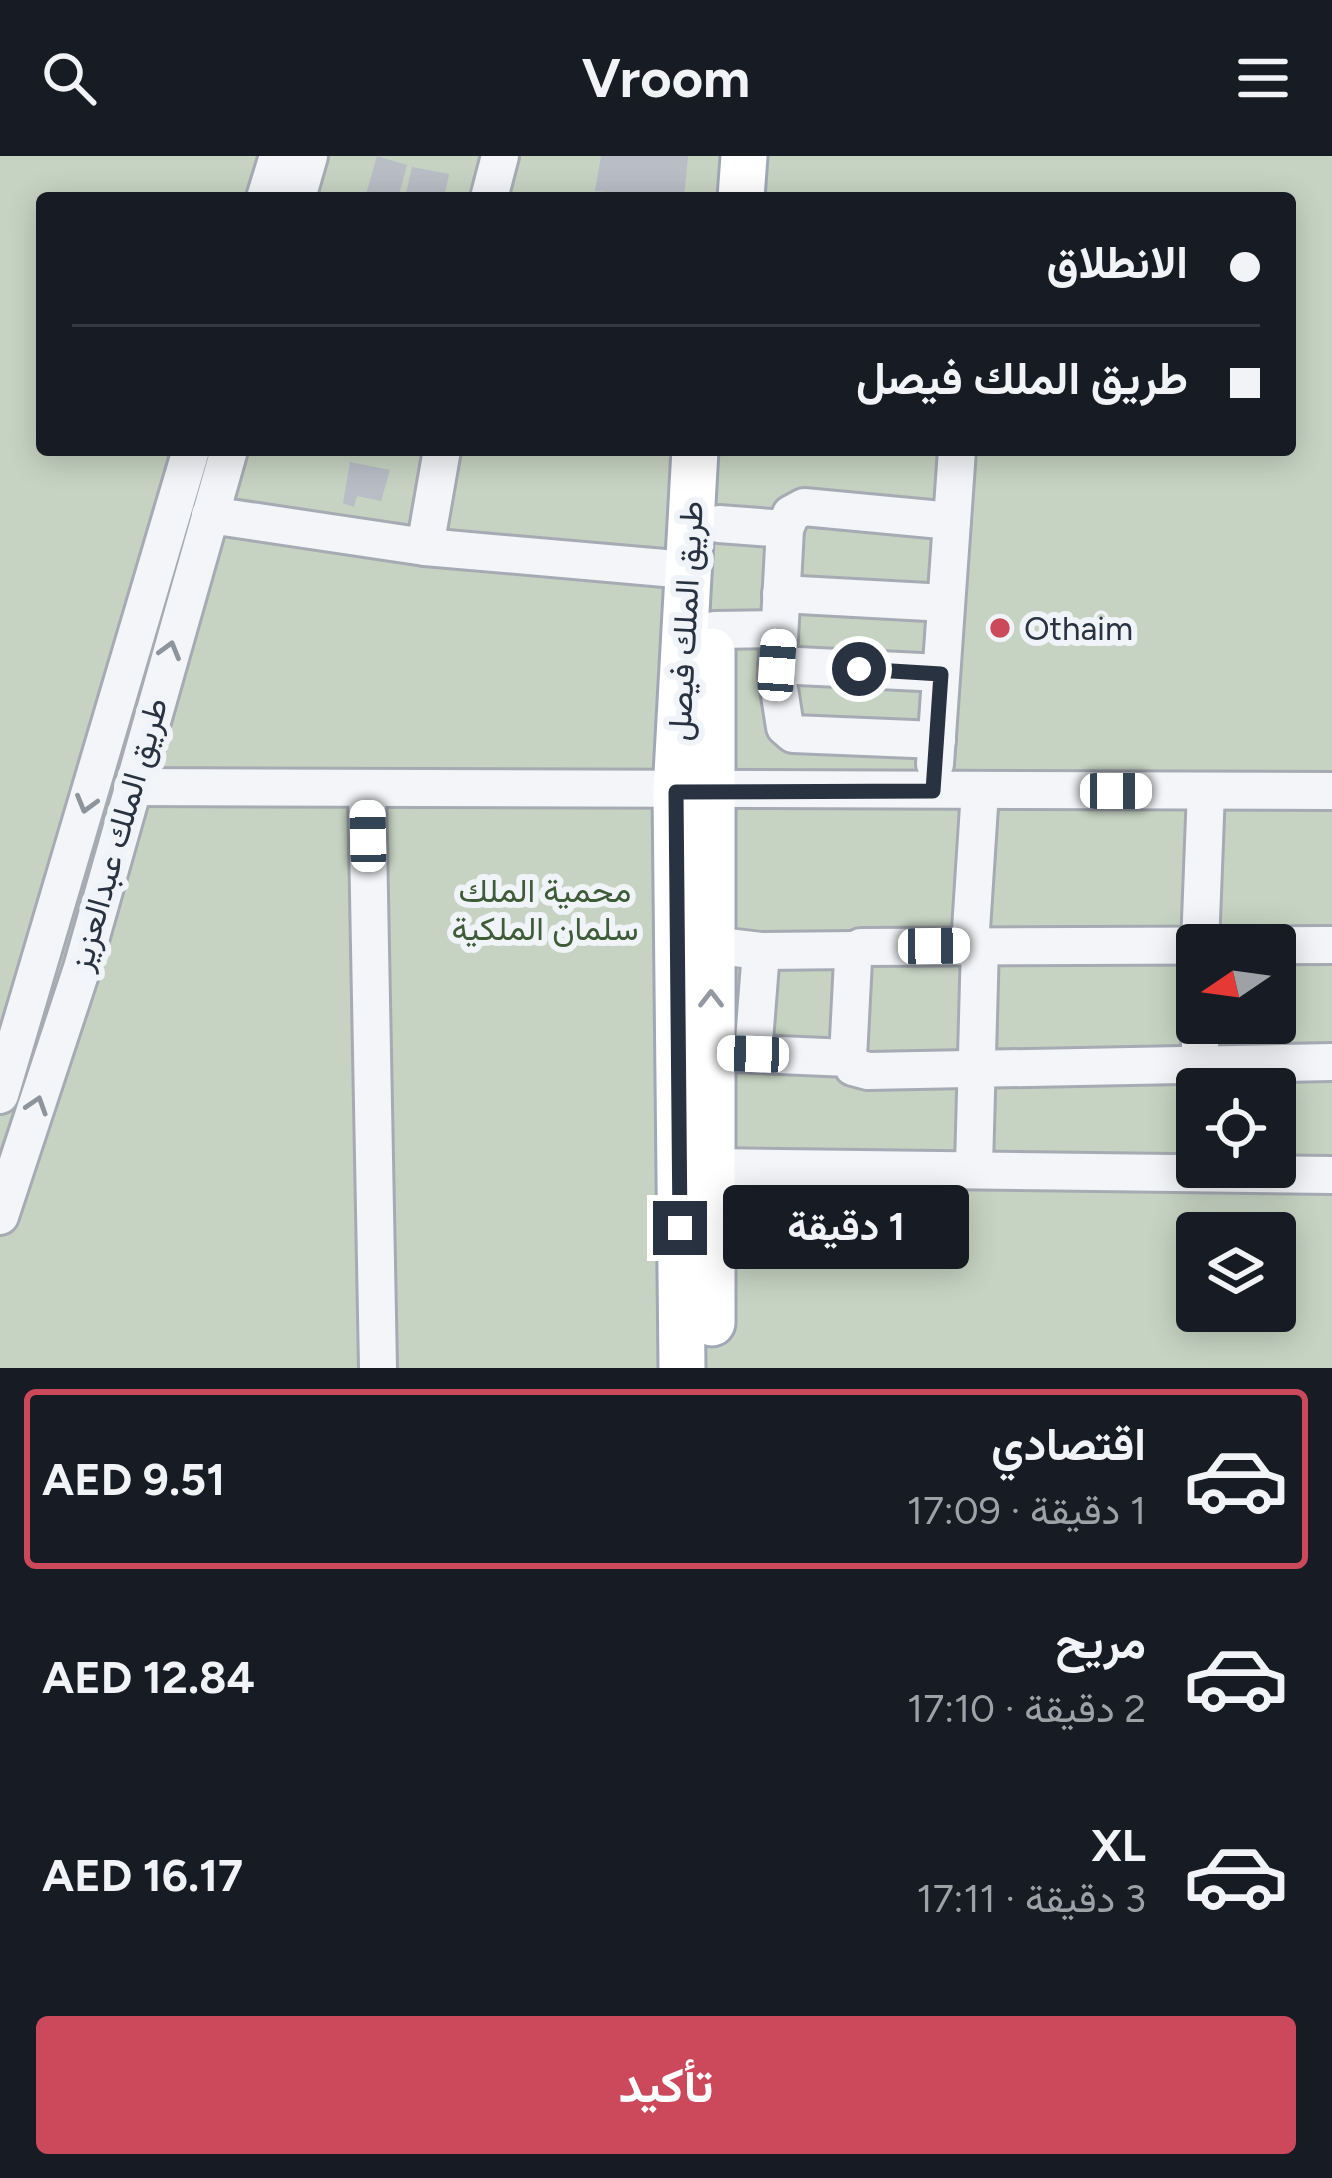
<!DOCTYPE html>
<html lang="ar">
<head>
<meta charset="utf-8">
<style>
  :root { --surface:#171b24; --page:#242831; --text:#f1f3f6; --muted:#9ea1a6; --line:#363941; --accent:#cb495b }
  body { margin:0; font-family:Figtree,Vazirmatn,sans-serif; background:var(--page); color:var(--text); direction:rtl; height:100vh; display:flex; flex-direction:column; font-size:45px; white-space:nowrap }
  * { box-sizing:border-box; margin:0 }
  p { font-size:39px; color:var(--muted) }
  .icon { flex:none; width:66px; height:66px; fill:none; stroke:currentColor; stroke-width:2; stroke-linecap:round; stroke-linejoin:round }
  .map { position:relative; height:1212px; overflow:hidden; direction:ltr }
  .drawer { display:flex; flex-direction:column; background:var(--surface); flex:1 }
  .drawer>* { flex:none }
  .hud { position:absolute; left:36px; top:36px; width:1260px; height:264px; border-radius:12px; box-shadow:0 6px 30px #0003; direction:rtl; display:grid; align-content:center; height:264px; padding:0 36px; background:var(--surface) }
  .needle { width:78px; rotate:257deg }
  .fabs { position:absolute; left:1176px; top:768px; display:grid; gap:24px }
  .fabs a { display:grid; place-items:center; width:120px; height:120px; border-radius:12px; background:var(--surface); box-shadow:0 6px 30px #0003; font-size:60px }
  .end { position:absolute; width:54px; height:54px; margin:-27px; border:15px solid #293241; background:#fff; box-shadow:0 0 0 6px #fff }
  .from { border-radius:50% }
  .bubble { position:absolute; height:84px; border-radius:12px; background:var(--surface); box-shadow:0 6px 30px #0003; font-size:39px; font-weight:700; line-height:84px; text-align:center; direction:rtl }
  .car { position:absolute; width:36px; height:72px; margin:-36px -18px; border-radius:15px; box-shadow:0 0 9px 3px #0007; background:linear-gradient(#fff 24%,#345 0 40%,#fff 0 76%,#345 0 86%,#fff 0) }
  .hud b { display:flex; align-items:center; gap:42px; height:114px; font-size:45px }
  .hud b+b { border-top:3px solid var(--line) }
  .hud i { width:30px; height:30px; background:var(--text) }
  ul { padding:21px 0 0; list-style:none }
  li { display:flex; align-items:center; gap:36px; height:180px; margin:0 24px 18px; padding:0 12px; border:6px solid transparent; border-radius:12px }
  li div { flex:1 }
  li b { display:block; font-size:45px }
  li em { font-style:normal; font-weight:700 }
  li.current { border-color:var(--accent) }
  li>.icon { width:108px; height:108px; stroke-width:1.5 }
  .action { display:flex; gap:24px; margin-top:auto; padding:24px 36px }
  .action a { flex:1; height:138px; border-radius:12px; background:var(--accent); color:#fff; font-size:48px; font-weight:700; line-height:138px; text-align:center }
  header { display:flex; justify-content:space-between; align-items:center; height:156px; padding:0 36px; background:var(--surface); font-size:54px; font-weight:700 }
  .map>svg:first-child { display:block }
  .green { fill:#c6d3c2; fill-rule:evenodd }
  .building { fill:#b8bdc6 }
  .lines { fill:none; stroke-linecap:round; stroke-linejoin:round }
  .minor-casing { stroke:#a6abb3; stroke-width:42 }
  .major-casing { stroke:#a0a8b5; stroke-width:51 }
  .minor { stroke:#f3f5f8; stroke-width:36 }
  .major { stroke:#fff; stroke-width:45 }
  .oneway { stroke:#8e949c }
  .oneway2 { stroke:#9498a0 }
  .route { stroke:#293241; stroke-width:15 }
  .poi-dot { fill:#cb495b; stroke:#f0f3f7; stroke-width:4.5 }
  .labels { text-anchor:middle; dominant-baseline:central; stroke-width:12; stroke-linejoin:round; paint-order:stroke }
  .street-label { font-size:33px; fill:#293241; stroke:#f0f3f7 }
  .poi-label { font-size:33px; fill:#293241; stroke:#f0f3f7; text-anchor:start }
  .park-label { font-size:33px; fill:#3e5c37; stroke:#f0f3f7 }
</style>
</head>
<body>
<header><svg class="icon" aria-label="menu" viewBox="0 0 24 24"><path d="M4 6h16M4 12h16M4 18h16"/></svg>Vroom<svg class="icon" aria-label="search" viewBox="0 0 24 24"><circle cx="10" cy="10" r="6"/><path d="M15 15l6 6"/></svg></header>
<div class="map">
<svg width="1332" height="1212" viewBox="0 0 1332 1212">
  <rect width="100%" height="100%" fill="#e1e4e9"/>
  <!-- green -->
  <path class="green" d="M0,0H1332V1212H0ZM42,42H1290V294H42ZM1197,789H1275V867H1197ZM1197,933H1275V1011H1197ZM1197,1077H1275V1155H1197Z"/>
  <!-- building -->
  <g class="building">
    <path d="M377,0L407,9L398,42H365Z"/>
    <path d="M601,0H688L684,42L595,35Z"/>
    <path d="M412,11L449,18L444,42H405Z"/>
    <path d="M350,306L390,314L381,345L357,340L354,351L343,347Z"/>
  </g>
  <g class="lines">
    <defs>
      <g id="minor">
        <path d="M265,42L278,0"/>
        <path d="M297,42L309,0"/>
        <path d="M489,42L500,0"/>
        <path d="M210,359L425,391L687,414"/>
        <path d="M719,368L785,373"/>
        <path d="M425,391L442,294"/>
        <path d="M781,438L946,447"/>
        <path d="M714,474L779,473"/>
        <path d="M777,509L941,517"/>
        <path d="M937,584L793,578L785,571L777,520L785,373L791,358L804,351L952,365"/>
        <path d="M935,608L957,294"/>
        <path d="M132,631L1332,635"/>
        <path d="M367,633L378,1212"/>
        <path d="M710,789L761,795L753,898"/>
        <path d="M970,789L980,635"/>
        <path d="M1200,789L1206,635"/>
        <path d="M761,795L855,794"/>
        <path d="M711,896L848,902L853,911L868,915L1332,906"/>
        <path d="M848,902L853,804L861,791L1332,789"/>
        <path d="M1200,909V867"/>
        <path d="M0,939L191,294"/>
        <path d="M974,1010L980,789"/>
        <path d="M712,1011L1332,1019"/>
        <path d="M0,1060L82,812L229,294"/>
      </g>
      <g id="major">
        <path d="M741,42L744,0"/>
        <path d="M712,1167V495"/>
        <path d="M682,1212L676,636L695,294"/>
      </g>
    </defs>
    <!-- minor casing -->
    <use href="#minor" class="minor-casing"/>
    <!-- major casing -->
    <use href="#major" class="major-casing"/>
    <!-- minor -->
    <use href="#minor" class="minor"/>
    <!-- major -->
    <use href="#major" class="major"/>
  </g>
  <!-- one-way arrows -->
  <defs><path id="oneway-chevron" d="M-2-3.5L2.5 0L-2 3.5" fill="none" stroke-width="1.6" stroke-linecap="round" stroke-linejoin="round" transform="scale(3)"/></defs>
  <g class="oneway">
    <use href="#oneway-chevron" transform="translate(170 494) rotate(-74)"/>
    <use href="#oneway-chevron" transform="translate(86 648) rotate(106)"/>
    <use href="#oneway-chevron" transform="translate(37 949) rotate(-72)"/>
  </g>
  <use class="oneway2" href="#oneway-chevron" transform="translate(711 843) rotate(-90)"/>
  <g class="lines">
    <!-- route -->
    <path class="route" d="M680,1072L676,636L933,635L941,518L859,513"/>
  </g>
  <!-- markers -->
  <circle class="poi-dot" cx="1000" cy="472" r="12"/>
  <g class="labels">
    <!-- street labels -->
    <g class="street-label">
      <text transform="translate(685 465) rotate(-87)">طريق الملك فيصل</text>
      <text transform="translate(118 678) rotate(-74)">طريق الملك عبدالعزيز</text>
    </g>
    <!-- poi labels -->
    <g class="poi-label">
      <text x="1024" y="472">Othaim</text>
    </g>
    <!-- park labels -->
    <g class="park-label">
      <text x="545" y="734">محمية الملك<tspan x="545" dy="38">سلمان الملكية</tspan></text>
    </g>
  </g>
</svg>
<div class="fabs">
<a><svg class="needle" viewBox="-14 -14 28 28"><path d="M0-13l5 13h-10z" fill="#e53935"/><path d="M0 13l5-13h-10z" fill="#9ea1a6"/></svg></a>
<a><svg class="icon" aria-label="locate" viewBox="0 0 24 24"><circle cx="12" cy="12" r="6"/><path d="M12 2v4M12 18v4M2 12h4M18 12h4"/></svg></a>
<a><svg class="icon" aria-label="layers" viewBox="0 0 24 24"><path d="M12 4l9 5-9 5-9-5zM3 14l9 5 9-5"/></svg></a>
</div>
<i class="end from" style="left:859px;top:513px"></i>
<i class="end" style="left:680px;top:1072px"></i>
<div class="bubble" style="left:723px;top:1029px;width:246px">1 دقيقة</div>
<i class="car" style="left:777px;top:509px;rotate:4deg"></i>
<i class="car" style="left:1116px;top:635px;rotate:90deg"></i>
<i class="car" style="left:368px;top:680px;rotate:359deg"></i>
<i class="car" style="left:934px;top:790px;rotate:89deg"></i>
<i class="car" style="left:753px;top:898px;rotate:272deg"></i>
<div class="hud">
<b><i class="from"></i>الانطلاق</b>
<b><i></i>طريق الملك فيصل</b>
</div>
</div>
<section class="drawer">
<ul>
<li class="current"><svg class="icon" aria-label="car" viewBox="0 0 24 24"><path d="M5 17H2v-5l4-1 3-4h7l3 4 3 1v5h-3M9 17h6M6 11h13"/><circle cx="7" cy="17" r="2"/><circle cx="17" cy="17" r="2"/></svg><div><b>اقتصادي</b><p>1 دقيقة · 17:09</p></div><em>AED 9.51</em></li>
<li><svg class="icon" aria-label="car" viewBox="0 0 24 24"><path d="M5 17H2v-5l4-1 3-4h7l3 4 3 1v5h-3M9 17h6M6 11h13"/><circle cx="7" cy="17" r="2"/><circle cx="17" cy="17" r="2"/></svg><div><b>مريح</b><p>2 دقيقة · 17:10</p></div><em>AED 12.84</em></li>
<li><svg class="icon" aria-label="car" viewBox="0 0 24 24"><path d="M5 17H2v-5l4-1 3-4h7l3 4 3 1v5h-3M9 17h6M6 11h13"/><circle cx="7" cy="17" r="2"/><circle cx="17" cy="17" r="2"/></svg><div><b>XL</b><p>3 دقيقة · 17:11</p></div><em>AED 16.17</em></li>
</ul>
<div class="action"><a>تأكيد</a></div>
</section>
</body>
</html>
